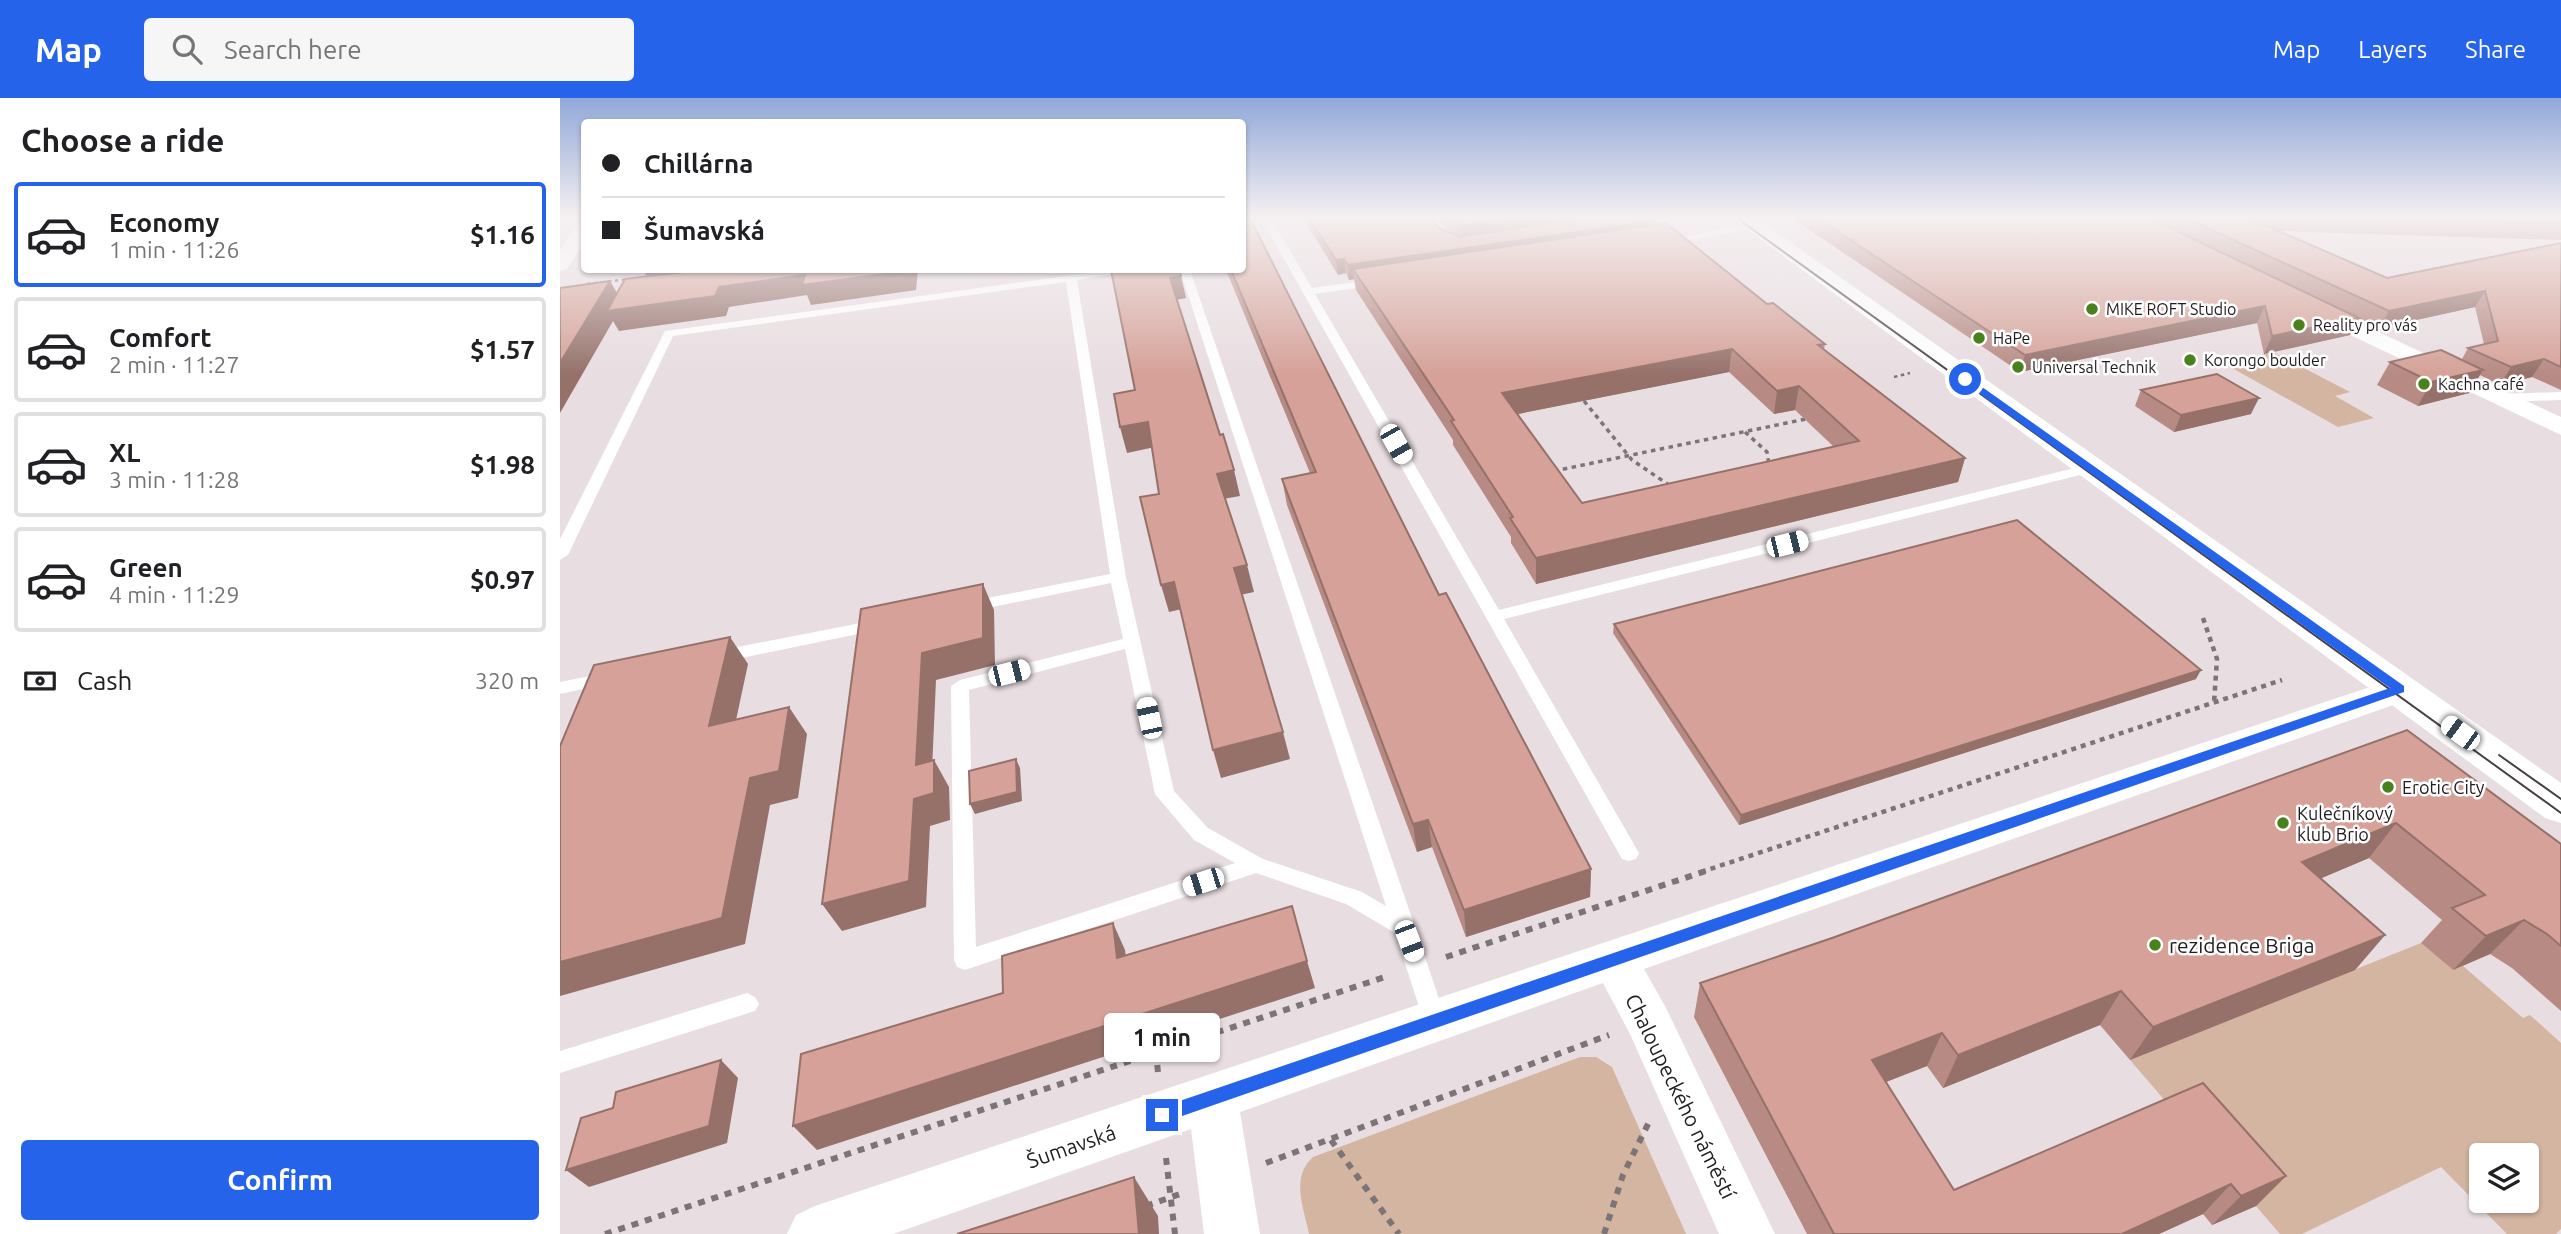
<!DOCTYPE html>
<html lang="en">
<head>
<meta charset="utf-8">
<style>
  :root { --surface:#fff; --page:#f6f6f6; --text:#202124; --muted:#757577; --line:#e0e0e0; --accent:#2563eb }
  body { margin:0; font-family:Ubuntu,sans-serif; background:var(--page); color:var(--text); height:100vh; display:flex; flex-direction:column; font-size:26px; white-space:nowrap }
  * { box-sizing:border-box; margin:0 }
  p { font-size:23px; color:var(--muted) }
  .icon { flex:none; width:38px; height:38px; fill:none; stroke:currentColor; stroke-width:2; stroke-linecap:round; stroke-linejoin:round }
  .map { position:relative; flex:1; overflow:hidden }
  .details { display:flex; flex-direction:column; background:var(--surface); width:560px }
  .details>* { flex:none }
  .guide { position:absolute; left:21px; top:21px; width:665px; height:154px; border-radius:7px; box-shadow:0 2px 5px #0004; display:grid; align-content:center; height:154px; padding:0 21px; background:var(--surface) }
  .controls { position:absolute; left:1909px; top:1045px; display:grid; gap:14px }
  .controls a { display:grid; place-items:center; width:70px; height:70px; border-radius:7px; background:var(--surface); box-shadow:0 2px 5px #0004; font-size:35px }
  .end { position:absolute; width:32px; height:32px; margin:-16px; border:9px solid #2563eb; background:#fff; box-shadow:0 0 0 4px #fff }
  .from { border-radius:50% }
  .bubble { position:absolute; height:49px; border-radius:7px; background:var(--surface); box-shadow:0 2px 5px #0004; font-size:23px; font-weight:700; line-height:49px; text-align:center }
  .car { position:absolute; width:21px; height:42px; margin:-21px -10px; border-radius:9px; box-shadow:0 0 5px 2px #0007; background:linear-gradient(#fff 24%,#345 0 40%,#fff 0 76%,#345 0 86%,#fff 0) }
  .guide b { display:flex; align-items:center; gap:24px; height:66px; font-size:26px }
  .guide b+b { border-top:2px solid var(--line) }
  .guide i { width:18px; height:18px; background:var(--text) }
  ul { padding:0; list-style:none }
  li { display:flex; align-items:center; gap:21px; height:105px; margin:0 14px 10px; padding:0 7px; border:4px solid var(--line); border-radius:7px }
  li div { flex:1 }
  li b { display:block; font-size:26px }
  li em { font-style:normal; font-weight:700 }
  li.on { border-color:var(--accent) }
  li>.icon { width:63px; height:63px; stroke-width:1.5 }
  h2 { padding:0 21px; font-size:32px; line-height:84px }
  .pay { display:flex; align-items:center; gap:18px; height:77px; padding:0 21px; font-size:26px }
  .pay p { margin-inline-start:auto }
  .primary-button { display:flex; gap:14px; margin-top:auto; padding:14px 21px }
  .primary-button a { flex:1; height:80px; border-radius:7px; background:var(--accent); color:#fff; font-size:28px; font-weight:700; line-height:80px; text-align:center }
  header { display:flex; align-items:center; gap:42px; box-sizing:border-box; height:98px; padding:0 35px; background:var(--accent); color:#fff }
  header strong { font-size:33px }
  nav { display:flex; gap:38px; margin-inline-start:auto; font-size:24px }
  .search { width:490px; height:63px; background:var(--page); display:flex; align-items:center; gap:18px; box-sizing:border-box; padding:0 24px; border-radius:7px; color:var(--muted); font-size:26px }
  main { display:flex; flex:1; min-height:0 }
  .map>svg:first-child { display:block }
  .green { fill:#d3b5a1; fill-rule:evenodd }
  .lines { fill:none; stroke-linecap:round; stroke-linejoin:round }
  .path-far3 { stroke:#7c7476; stroke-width:2.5; stroke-dasharray:3.5 3.5; stroke-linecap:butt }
  .path-far2 { stroke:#7c7476; stroke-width:3.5; stroke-dasharray:4.5 4.5; stroke-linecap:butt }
  .path-far1 { stroke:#7c7476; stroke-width:4.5; stroke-dasharray:5 5; stroke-linecap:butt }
  .path { stroke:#7c7476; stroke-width:6; stroke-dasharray:7 7; stroke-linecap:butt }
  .lane { fill:#fff; fill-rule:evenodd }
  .street { fill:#fff; fill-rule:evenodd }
  .secondary { fill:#fff; fill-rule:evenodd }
  .tram { stroke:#474143; stroke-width:2 }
  .wall { fill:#b78a83; fill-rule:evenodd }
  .shaded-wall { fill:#95716a }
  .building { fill:#d5a198; stroke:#95716a; stroke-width:2; fill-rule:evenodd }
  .route { fill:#2563eb }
  .poi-dot { fill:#49821d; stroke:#fff; stroke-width:2.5 }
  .labels { text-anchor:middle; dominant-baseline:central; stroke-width:5; stroke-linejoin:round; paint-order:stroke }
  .far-poi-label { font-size:16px; fill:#211d1e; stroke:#fff; text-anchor:start }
  .poi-label { font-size:18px; fill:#211d1e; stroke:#fff; text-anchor:start }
  .near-poi-label { font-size:21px; fill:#211d1e; stroke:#fff; text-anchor:start }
  .near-street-label { font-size:21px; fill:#211d1e; stroke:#fff }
</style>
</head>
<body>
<header>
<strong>Map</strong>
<div class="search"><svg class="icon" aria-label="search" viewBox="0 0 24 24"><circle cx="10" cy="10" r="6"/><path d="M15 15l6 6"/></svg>Search here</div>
<nav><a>Map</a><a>Layers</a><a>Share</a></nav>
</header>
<main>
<section class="details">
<h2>Choose a ride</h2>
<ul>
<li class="on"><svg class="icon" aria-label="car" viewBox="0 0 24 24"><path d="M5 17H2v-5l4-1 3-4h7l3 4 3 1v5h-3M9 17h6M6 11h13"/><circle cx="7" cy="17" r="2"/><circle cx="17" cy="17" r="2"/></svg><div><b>Economy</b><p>1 min · 11:26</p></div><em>$1.16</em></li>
<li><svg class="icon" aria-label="car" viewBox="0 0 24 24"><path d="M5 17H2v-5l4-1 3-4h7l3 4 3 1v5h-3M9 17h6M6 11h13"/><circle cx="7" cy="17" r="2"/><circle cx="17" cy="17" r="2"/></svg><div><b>Comfort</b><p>2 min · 11:27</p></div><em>$1.57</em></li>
<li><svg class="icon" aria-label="car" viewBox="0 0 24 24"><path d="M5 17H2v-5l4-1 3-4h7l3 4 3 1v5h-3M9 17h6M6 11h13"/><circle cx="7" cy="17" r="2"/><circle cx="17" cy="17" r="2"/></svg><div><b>XL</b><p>3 min · 11:28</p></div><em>$1.98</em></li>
<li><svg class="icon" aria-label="car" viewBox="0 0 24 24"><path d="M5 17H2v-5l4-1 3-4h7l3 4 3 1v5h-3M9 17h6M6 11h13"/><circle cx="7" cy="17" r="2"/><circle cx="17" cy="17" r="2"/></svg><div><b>Green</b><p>4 min · 11:29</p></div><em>$0.97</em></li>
</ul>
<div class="pay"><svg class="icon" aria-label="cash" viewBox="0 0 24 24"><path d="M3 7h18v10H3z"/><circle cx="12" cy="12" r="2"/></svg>Cash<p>320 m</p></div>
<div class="primary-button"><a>Confirm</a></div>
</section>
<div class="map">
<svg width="2001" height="1136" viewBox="0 0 2001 1136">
  <rect width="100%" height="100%" fill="#e8dde0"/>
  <!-- green -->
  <g class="green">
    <path d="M1713,254L1790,294L1775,298L1814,320L1778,329L1663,265Z"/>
    <path d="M1861,845L1893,872L1903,868L1963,920L1970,917L2001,945V1131L1996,1136H1947L1881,1069L1742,1136H1720L1570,962ZM1922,1057H1967V1102H1922Z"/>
    <path d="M1020,959H1036L1052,969L1126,1136H749C744,1110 730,1080 753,1059Z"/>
  </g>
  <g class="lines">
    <!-- path-far3 -->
    <g class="path-far3">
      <path d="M27,186L70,181"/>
      <path d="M1334,279L1350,275"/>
    </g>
    <!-- path-far2 -->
    <g class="path-far2">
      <path d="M1024,303L1072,362L1109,387"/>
      <path d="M1185,334L1207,354L1209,367"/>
      <path d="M994,373L1246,321"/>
    </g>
    <!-- path-far1 -->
    <g class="path-far1">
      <path d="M1643,520L1657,561L1654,605"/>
      <path d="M1141,774L1722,582"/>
    </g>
    <!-- path -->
    <g class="path">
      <path d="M886,859L1146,773"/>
      <path d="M596,953L598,975"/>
      <path d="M771,1042L839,1136"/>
      <path d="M606,1060L615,1136"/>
      <path d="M706,1065L1049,937"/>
      <path d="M586,1108L620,1096"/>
      <path d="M45,1136L828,878"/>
      <path d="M1044,1136L1063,1077L1089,1024"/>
    </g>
    <!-- lane -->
    <g class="lane">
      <path d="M864,118H890L875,122L886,135L884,137H878Z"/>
      <path d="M710,124L715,127L752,190L818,181L823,184L818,187L755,196L939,512L1531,366L1538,370L1536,373L944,521L1079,755L1076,761L1069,763L1062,761L705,127Z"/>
      <path d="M1194,125L1199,128L1197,130L1102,147L1097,144Z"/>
      <path d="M550,172H575L517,182L566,479L614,693L648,730L703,761L802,794L826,808L620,172H630L855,829L886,922L882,930L874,933L866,930L835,835L786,806L696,775L405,872L397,869L394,862L391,588L400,582L563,541L551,485L407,514L399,509L407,504L550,476L506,184L113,238L8,457L0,462V441L105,233ZM565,551L595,696L634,742L675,765L416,849L409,592Z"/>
      <path d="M2001,294V302L1939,304L1933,300L1939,296Z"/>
      <path d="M321,521L327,522L329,526L327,530L157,565L148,559L157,553Z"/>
      <path d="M50,574L59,580L56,584L0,596V584Z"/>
      <path d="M187,895L195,899L199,906L195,913L0,975V953Z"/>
    </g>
    <!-- street -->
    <g class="street">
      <path d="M24,125V145L7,171L0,173V152L17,127Z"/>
      <path d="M1752,203L2001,319V337L1744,215L1741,210Z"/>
      <path d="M1840,579L1853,582L1858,591L1853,600L1084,871L1105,908L1215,1136H1159L1070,936L1043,885L680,1014L700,1136H644L631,1031L333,1136H227L236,1117L255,1108Z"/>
    </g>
    <!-- secondary -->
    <path class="secondary" d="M1169,118H1193L2001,685V725L1985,720Z"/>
    <!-- tram -->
    <g class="tram">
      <path d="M1174,118L2001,715"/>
      <path d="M1939,657L2001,701"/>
    </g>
  </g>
  <!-- wall -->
  <g class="wall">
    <path d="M742,118H871L879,130L890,135L880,123L879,118H1088L1095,123V127L1265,246L1264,252L1405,360L1398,384L976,486L951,445V439L893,347V342L796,192L794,181L789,182L786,175L778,177ZM1169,274L1214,316L1235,312L1274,349L1022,405L957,316Z"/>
    <path d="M1229,118H2001V142L1717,133L1827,180L2001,145V292L1972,279L1940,287L1920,277L1909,295L1858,308L1817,287L1830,264L1902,261L1908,250L1924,246L1915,209L1820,230L1798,220L1790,237L1704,256L1697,225L1460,274Z"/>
    <path d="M666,172H682L879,497L1031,771L1030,799L906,839L872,749L857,754L727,407L722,381L750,375Z"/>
    <path d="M1581,292L1691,316L1614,334L1575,308Z"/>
    <path d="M1054,526L1636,581L1179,727L1053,535Z"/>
    <path d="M1847,632L2001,746V913L1952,870L1930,856L1893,872L1861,845L1882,822L1809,760L1761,780L1825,837L1795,872L1570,962L1540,927L1383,990L1367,968L1326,984L1394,1092L1726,1078L1696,1108L1652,1127L1643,1116L1599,1136H1247L1134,919L1140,885L1272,840Z"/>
  </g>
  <!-- shaded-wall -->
  <g class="shaded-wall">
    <path d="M969,118H1058L903,142V128Z"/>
    <path d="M1095,123L1094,137L793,171L794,181L789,182L788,167Z"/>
    <path d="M784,161L786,175L778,177L776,162Z"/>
    <path d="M83,172H157L88,180Z"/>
    <path d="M348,172H358L356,192L251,207L247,197L169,209L166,218L59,233L53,223L0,315V265L50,183L63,205L159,189L245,177Z"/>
    <path d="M621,178L626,200L616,202L610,180Z"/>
    <path d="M1925,193L1915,209L1820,230L1829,213Z"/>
    <path d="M1705,208L1697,225L1460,274L1465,257Z"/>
    <path d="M1799,220L1790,237L1704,256L1712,238Z"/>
    <path d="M1172,251L1169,274L943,319L942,295Z"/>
    <path d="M1984,261L1972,279L1940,287L1951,269Z"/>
    <path d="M1923,272L1909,295L1858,308L1871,284Z"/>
    <path d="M1239,288L1235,312L1214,316L1217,293Z"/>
    <path d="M1699,300L1691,316L1614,334L1621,317Z"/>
    <path d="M588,324L595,349L567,355L560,329Z"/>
    <path d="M1405,360L1398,384L976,486V460Z"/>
    <path d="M674,372L680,398L663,401L657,376Z"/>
    <path d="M687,467L694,494L680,497L674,470Z"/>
    <path d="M614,484L622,511L609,514L601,487Z"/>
    <path d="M423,486L434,512L435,567L376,582L371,694L356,667L362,555Z"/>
    <path d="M170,539L188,566L169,655L149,628Z"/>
    <path d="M1641,572L1636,581L1179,727L1181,717Z"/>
    <path d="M229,609L247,636L238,700L210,707L185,846L0,898V864L190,680Z"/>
    <path d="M723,634L730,661L661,680L653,652Z"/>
    <path d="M456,661L460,670L462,703L415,716L410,706Z"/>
    <path d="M374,662L389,689L390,722L370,728L366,809L282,833L262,806L354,701Z"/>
    <path d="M868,722L872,749L857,754L853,726Z"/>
    <path d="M1836,725L1809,760L1717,799L1742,764Z"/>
    <path d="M1031,771L1030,799L906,839L904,812Z"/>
    <path d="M1964,822L1930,856L1893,872L1926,838Z"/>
    <path d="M553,825L565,852L569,887L557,860Z"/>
    <path d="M1825,837L1795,872L1570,962L1593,929Z"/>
    <path d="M747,863L755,890L257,1052L233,1028Z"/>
    <path d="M1561,893L1540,927L1383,990L1398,957Z"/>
    <path d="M1382,935L1367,968L1300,994L1312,962Z"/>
    <path d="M161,962L178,980L167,1045L29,1089L6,1072Z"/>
    <path d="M1726,1078L1696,1108L1652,1127L1681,1098Z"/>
    <path d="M574,1079L598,1118L599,1136H579Z"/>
    <path d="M1671,1086L1643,1116L1599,1136H1562Z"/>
  </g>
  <!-- building -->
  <g class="building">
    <path d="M682,118H689L879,497L886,495L1031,771L904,812L868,722L853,726L722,381L756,374L671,172H682Z"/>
    <path d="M748,118H871L879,130L900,139L1032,118H1088L1095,123L788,167L784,161L776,162Z"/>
    <path d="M886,118H969L903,128L891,123Z"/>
    <path d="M1254,118H1585L1799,220L1712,238L1705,208L1465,257Z"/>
    <path d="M1621,118H1684L1827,180L2001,145V269L1984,261L1951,269L1908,250L1938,243L1925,193L1829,213Z"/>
    <path d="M1755,118H2001V126Z"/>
    <path d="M1106,125L1207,206L1213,205L1265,246L1258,247L1405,360L976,460L950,420L953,419L891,323L894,322L793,171ZM1172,251L1217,293L1239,288L1299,343L1022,405L942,295Z"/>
    <path d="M141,172H348V173L242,187L245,177L159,189L155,198L47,213L65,181Z"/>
    <path d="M551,172H619L621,178L610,180L660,337L663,336L674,372L657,376L687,467L674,470L723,634L653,652L614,484L601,487L580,399L599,396L588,324L560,329L554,296L575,292Z"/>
    <path d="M50,183L0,265V190Z"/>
    <path d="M1881,252L1923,272L1871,284L1830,264Z"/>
    <path d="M1657,276L1699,300L1621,317L1581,292Z"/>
    <path d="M1457,422L1641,572L1181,717L1054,526Z"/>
    <path d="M423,486V540L362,555L356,667L374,662V695L354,701L349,783L262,806L301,511Z"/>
    <path d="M170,539L149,628L229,609L219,673L190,680L162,820L0,864V648L34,567Z"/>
    <path d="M1847,632L2001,746V848L1987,836L1964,822L1926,838L1892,810L1925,797L1836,725L1742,764L1825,837L1593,929L1561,893L1398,957L1382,935L1312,962L1394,1092L1643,985L1726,1078L1681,1098L1671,1086L1562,1136H1274L1140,885L1272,840Z"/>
    <path d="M456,661L457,694L410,706L409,673Z"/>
    <path d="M732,808L747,863L233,1028L241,956L443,895L442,858L553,825L557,860Z"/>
    <path d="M161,962L149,1028L6,1072L21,1020L53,1010L56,994Z"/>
    <path d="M574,1079L579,1136L584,1133V1136H397Z"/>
  </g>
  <!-- sky -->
  <linearGradient id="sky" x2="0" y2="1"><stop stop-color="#91a8d8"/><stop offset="0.43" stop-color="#f5f0f1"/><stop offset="1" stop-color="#f5f0f1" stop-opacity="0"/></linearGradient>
  <rect width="2001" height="277" fill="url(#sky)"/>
  <!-- route -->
  <path class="route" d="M1402,279H1408L1844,588V594L602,1025L596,1022V1011L602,1009L1830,590L1402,283Z"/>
  <!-- markers -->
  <g class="poi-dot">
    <circle cx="1532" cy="211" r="7"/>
    <circle cx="1739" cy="227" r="7"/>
    <circle cx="1419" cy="240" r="7"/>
    <circle cx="1630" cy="262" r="7"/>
    <circle cx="1458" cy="269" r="7"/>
    <circle cx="1864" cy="286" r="7"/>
    <circle cx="1828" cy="689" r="7"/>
    <circle cx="1723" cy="725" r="7"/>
    <circle cx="1595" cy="847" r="7"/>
  </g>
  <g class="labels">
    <!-- far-poi labels -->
    <g class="far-poi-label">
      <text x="1546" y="211">MIKE ROFT Studio</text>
      <text x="1753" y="227">Reality pro vás</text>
      <text x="1433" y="240">HaPe</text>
      <text x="1644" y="262">Korongo boulder</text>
      <text x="1472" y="269">Universal Technik</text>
      <text x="1878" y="286">Kachna café</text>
    </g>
    <!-- poi labels -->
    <g class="poi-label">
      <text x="1842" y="689">Erotic City</text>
      <text x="1737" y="715">Kulečníkový<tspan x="1737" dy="21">klub Brio</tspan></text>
    </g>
    <!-- near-poi labels -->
    <g class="near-poi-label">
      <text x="1609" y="847">rezidence Briga</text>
    </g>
    <!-- near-street labels -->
    <g class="near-street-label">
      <text transform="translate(1121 998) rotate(64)">Chaloupeckého náměstí</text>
      <text transform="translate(511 1048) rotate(-19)">Šumavská</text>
    </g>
  </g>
</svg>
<div class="controls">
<a><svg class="icon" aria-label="layers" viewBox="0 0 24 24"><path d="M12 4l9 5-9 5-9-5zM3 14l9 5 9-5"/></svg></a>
</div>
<i class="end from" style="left:1405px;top:281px"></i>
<i class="end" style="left:602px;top:1017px"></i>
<div class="bubble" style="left:544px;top:915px;width:116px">1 min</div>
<i class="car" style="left:836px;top:346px;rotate:150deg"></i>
<i class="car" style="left:1227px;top:446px;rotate:76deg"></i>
<i class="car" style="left:449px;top:575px;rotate:76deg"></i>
<i class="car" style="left:589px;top:620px;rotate:348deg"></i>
<i class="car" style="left:1900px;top:635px;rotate:306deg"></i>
<i class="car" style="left:643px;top:784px;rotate:252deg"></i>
<i class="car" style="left:849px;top:843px;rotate:159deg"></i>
<div class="guide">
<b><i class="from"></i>Chillárna</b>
<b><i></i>Šumavská</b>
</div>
</div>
</main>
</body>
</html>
